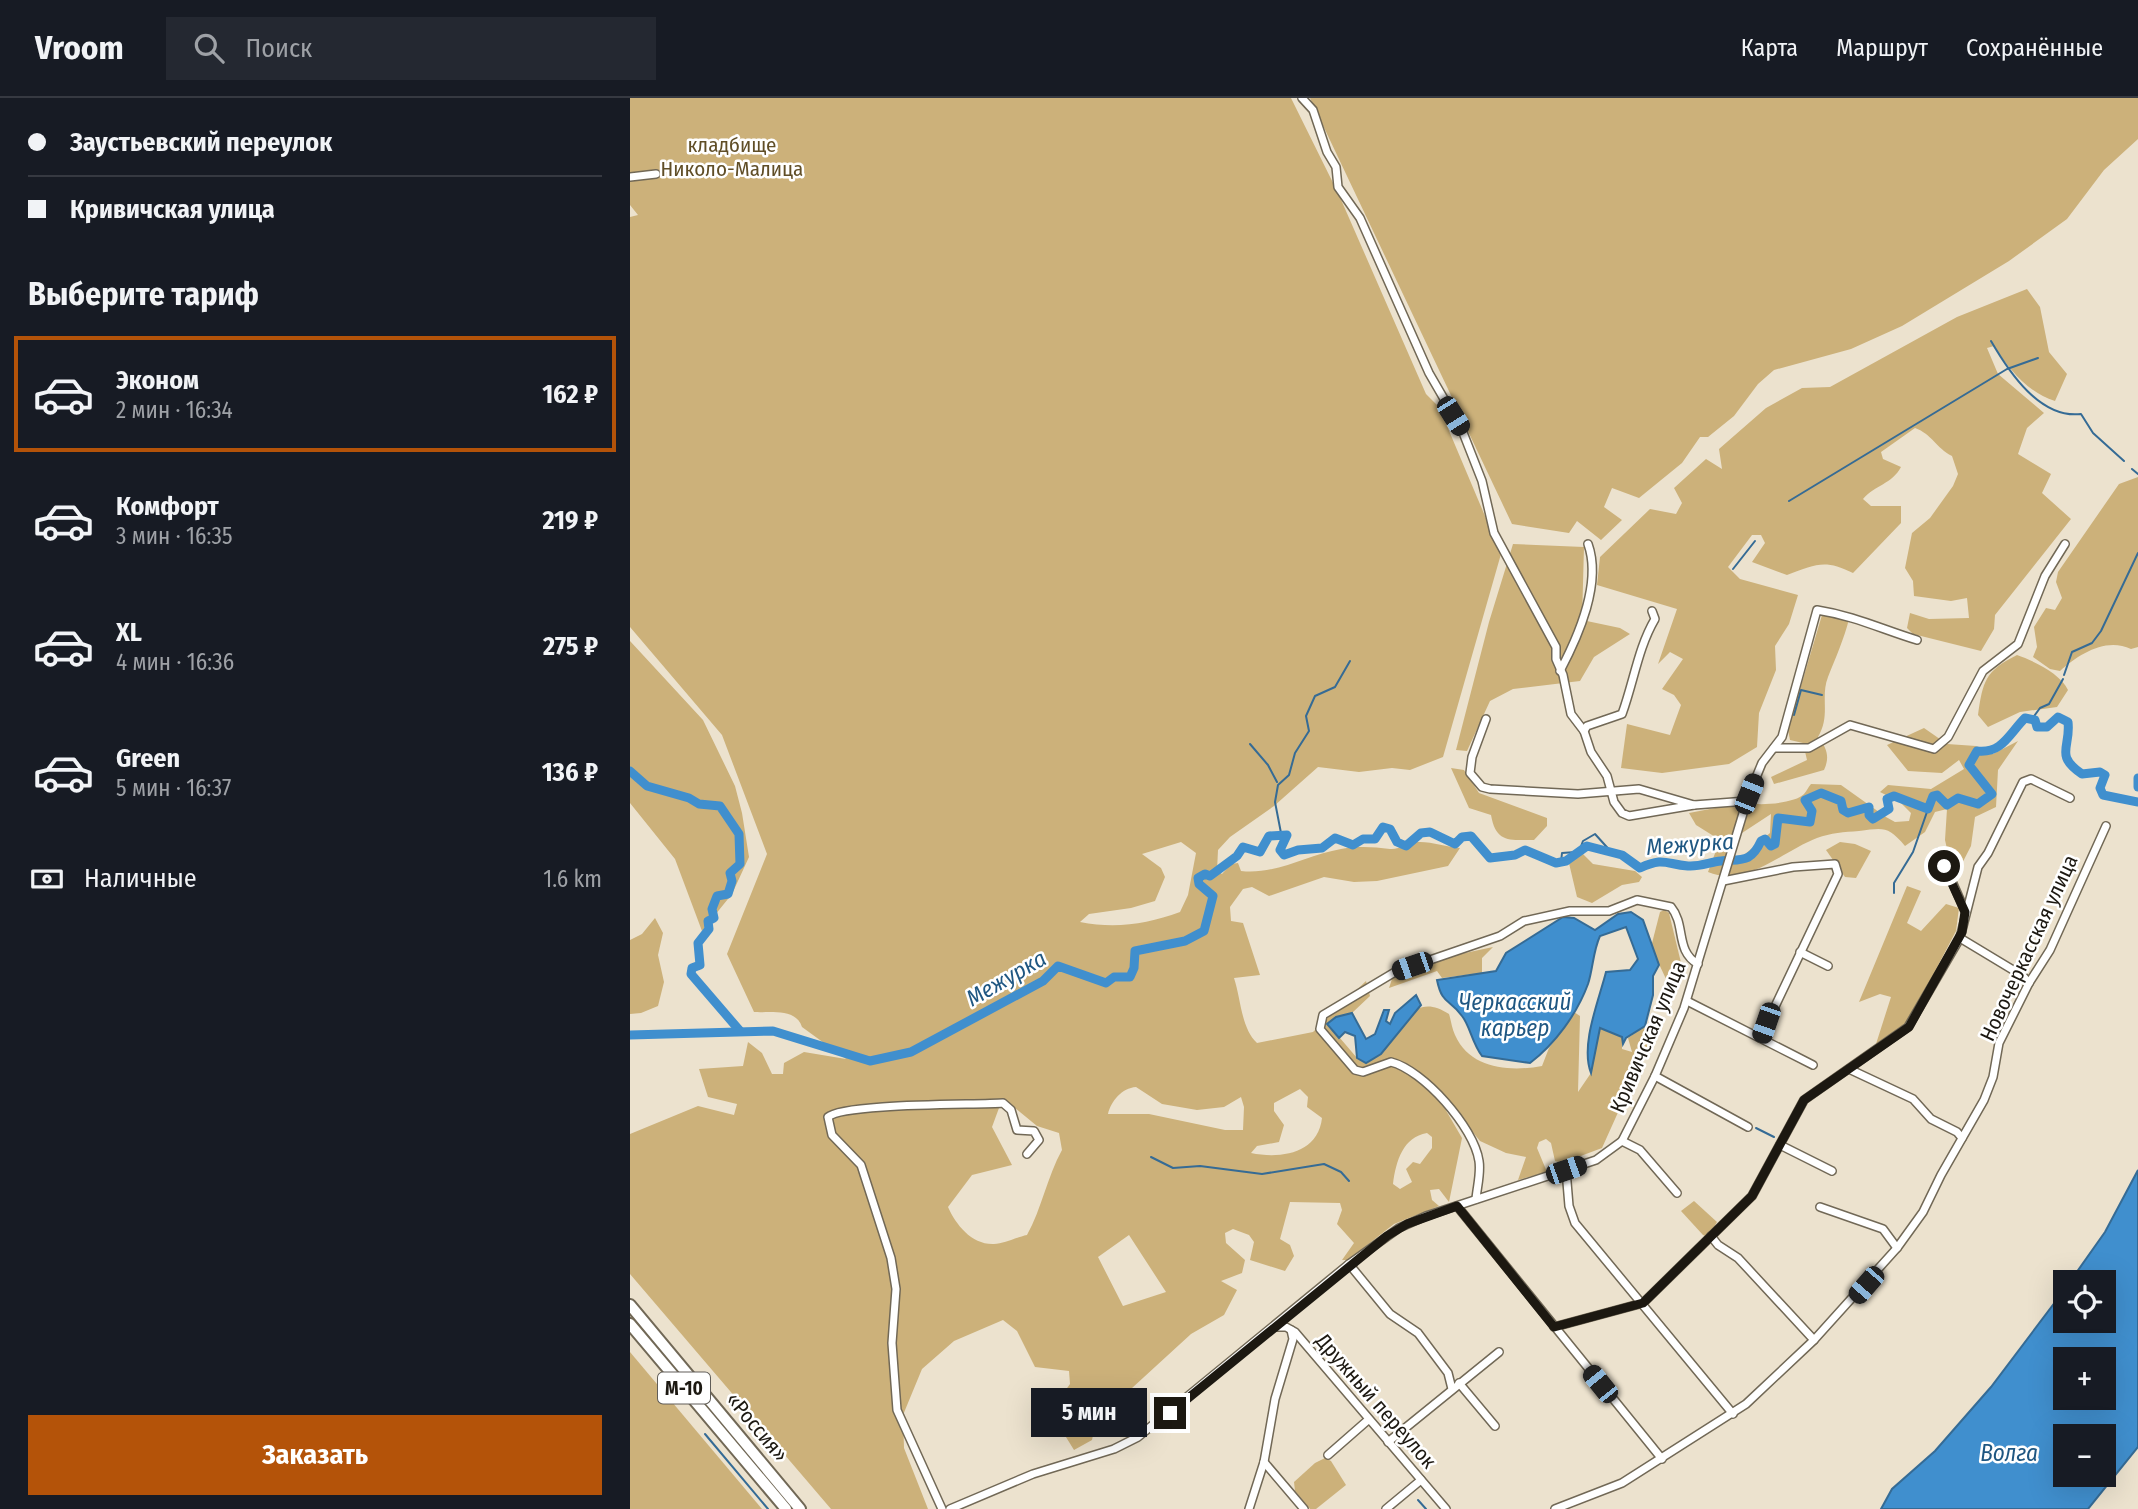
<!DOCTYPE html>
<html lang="ru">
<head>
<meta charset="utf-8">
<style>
  :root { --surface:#171b24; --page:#242831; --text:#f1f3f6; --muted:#9ea1a6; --line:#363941; --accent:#b45309 }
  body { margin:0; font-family:"Fira Sans Condensed",sans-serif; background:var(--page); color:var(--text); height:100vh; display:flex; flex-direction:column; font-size:26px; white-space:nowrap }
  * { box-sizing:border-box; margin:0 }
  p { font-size:23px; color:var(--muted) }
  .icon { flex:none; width:38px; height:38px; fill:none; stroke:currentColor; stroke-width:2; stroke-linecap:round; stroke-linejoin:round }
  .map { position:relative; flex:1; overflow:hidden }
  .side { display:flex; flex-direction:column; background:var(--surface); width:630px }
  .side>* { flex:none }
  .hud { display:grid; align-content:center; height:154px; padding:0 28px; background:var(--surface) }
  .fabs { position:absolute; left:1423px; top:1172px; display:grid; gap:14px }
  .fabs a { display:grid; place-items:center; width:63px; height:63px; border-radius:0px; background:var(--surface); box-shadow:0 7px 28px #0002; font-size:35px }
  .end { position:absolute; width:32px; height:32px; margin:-16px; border:9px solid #1c1811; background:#fff; box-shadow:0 0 0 4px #fff }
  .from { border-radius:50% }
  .bubble { position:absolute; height:49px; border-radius:0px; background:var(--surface); box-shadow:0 7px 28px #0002; font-size:23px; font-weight:700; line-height:49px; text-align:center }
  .car { position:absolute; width:21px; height:42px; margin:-21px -10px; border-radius:9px; box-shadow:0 0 5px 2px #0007; background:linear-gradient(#222 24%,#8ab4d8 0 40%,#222 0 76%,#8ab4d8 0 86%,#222 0) }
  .hud b { display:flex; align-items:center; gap:24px; height:66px; font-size:26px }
  .hud b+b { border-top:2px solid var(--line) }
  .hud i { width:18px; height:18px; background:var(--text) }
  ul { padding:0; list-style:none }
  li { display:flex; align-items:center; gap:21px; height:116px; margin:0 14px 10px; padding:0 14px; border:4px solid transparent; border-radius:0px }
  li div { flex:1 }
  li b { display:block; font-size:26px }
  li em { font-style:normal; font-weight:700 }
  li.active { border-color:var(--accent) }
  li>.icon { width:63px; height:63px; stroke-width:1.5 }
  h2 { padding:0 28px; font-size:32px; line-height:84px }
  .pay { display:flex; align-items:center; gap:18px; height:77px; padding:0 28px; font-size:26px }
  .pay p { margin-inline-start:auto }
  .primary-button { display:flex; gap:14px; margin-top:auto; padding:14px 28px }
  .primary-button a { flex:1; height:80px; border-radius:0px; background:var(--accent); color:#fff; font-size:28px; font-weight:700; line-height:80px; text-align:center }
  header { display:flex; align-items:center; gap:42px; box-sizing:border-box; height:98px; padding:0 35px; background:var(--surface); border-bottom:2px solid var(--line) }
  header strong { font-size:33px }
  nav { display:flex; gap:38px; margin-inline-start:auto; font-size:24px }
  .search { width:490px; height:63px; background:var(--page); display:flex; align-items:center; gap:18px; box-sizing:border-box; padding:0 24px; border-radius:0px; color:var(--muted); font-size:26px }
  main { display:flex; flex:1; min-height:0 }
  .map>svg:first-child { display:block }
  .green { fill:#ccb17a; fill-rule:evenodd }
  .water { fill:#408fce; stroke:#356b95; stroke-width:2; fill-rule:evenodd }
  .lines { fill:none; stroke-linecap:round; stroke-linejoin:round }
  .stream { stroke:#356b95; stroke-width:2 }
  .river { stroke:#408fce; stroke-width:9 }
  .minor-casing { stroke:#716856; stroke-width:10 }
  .highway-casing { stroke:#716856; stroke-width:14 }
  .minor { stroke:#fff; stroke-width:7 }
  .highway { stroke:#fff; stroke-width:10 }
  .route { stroke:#1c1811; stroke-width:9 }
  .labels { text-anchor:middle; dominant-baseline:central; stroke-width:5; stroke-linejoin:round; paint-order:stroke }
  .shield { fill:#fff; stroke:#605d58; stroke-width:2 }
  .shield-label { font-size:19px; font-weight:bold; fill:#1c1811 }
  .park-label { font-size:21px; fill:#604e27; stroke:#fff }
  .street-label { font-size:21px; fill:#1c1811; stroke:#fff }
  .water-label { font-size:23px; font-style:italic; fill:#1f5782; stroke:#fff }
</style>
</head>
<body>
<header>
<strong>Vroom</strong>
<div class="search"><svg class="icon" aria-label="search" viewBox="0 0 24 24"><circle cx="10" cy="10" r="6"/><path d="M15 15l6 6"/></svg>Поиск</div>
<nav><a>Карта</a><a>Маршрут</a><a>Сохранённые</a></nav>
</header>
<main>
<section class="side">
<div class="hud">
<b><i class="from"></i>Заустьевский переулок</b>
<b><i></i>Кривичская улица</b>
</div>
<h2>Выберите тариф</h2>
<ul>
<li class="active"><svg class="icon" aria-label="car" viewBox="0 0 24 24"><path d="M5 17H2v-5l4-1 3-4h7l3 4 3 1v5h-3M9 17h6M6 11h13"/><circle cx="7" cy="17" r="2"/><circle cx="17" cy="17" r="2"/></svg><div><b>Эконом</b><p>2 мин · 16:34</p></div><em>162 ₽</em></li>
<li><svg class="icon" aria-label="car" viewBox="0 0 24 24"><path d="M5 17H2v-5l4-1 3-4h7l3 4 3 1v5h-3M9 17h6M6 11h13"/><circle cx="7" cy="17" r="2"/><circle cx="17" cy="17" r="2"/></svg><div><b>Комфорт</b><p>3 мин · 16:35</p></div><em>219 ₽</em></li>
<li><svg class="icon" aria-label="car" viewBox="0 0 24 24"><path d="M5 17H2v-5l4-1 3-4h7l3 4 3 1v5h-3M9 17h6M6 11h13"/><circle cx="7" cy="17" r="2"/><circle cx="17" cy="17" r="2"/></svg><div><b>XL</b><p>4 мин · 16:36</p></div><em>275 ₽</em></li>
<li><svg class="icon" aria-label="car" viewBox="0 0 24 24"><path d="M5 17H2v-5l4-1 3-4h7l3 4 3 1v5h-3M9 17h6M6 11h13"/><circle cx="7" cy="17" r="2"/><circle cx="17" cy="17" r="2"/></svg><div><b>Green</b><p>5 мин · 16:37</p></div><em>136 ₽</em></li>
</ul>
<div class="pay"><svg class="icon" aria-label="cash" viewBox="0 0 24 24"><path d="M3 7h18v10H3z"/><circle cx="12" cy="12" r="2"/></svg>Наличные<p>1.6 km</p></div>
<div class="primary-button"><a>Заказать</a></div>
</section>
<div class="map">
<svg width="1508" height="1411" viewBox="0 0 1508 1411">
  <rect width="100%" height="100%" fill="#ece2ce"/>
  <!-- green -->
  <g class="green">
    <path d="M0,0H661L709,97L796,296L809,309L871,456L813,659L780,672L762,670L729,674L688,669L644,708L600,739L588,752L587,773L592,776L601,766L608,765L611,773C646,777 677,757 711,751C729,748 743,749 760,751C769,752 778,745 787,744C800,743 817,749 830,750L818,768L747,783L724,784L694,779L639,798L622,789L613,791L600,809L601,823L613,825L630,877L604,880C611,901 611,930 627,945L683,934L736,883L740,898L722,915L706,919L698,926L727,960L736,965C772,945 776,888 819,916C821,922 822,931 825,937C840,971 880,974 912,968L919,950L944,914L950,918L948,994L961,975L970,930L992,939V951L1002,954L998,940L1015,928L1022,931L1017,950L972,1050L932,1065L925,1063L921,1045L916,1041L909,1044L907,1050L917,1074L888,1082L896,1059L876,1055L850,1043L820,1006L814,1009L832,1040L819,1104L809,1091L800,1092L802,1102L809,1108L764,1126L718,1162H712L724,1145L707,1126L712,1112L710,1105L660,1104L650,1141L660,1147L664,1158L655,1173L620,1162L624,1144L619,1137L603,1131L595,1135L596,1145L615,1162L612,1175L591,1183L607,1192L594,1217L561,1236L466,1323L462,1342L444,1352L431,1331L427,1304L440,1286L439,1273L405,1269L387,1233L373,1222L324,1243L292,1271L273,1317L274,1350L298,1411H201L0,1176V1036L68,1008L104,1017L107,1006L78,999L69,971L113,968L118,944L132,955L142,976H153L154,965L174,954L216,961L172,929C166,910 141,915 124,914L97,856L137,756L92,637L0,529V119L8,117L0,107ZM551,744L566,755L558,797L550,814C517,826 486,831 450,824L459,816L501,810L525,803L535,779L531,770L512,756ZM506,989L532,1006L567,1012L594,1009L611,999L614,1009L613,1032H595L519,1016H478C481,1003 492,990 506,989ZM670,991L678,999L677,1009L692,1020C688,1056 650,1061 621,1055L627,1048L649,1044L654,1027L644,1013V1005ZM379,1005L407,1028L429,1035L432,1052C417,1079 412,1110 397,1137C387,1139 374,1146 364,1146C342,1147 326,1127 318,1109L342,1077L382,1067L362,1029L369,1010ZM797,1035L802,1039V1050L790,1066L783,1064L776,1071L782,1084L770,1091L763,1086C766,1063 773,1039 797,1035ZM499,1137L536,1194L493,1208L468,1159Z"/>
    <path d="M680,0H1508V41L1474,72L1437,121L1379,163L1272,228L1221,251L1144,272L1128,286L1104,318L1078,339H1070L1052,365L1009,400L982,390L974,409L992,422L971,442L947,423L939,435L882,426Z"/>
    <path d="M1397,191L1410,209L1419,254L1437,276L1425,303C1397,294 1379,271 1364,248L1357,250L1368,276L1414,315L1397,330L1388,356L1421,376L1412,395L1441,421L1365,517L1364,531L1351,553L1283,536L1277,530L1280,515L1299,521L1339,520L1337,500L1321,503L1284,498L1283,483L1275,470L1282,435L1300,420L1323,388L1328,376L1322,358C1306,350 1302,336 1285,330L1251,354L1253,361L1271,369C1262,386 1245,387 1233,401L1241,408H1271V425L1223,475C1195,461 1186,466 1157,477L1122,464L1135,445L1131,437H1122L1098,469L1110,481L1168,497L1159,526L1145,548L1146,572L1129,615L1127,649L1099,666L1032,675L991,670L997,626L1040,637L1051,607L1044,597L1032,591L1053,561L1040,554L1028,566L1047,511L967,487L970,459L1020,411L1046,416L1052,405L1044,390L1076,361L1092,371L1089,351L1136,310L1172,290L1200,289L1327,219Z"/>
    <path d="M1508,361V549L1501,551C1476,539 1449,556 1430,573L1420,571L1403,559L1407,549L1404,529L1416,510L1425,512L1432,500L1426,484L1428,474L1489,386L1508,379Z"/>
    <path d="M883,446L954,449L952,522L990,530L1000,536L964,559L950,583L883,591L860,603L837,653L826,652L859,524Z"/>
    <path d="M1192,517L1219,521C1214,541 1206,559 1198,579C1190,600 1201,617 1188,639C1197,650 1200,659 1194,672L1144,686L1141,679L1177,662L1173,645L1160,642L1158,632Z"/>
    <path d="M0,543L73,622L105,688L112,715L119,759L102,796L72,833L45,761L0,705Z"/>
    <path d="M1387,557C1404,563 1431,576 1438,592L1427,609L1390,614L1358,629L1348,617C1353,583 1355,573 1387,557Z"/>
    <path d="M1294,630L1317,646L1346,648L1363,656L1388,643L1368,672L1366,709L1345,719L1341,748L1324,781L1315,742L1317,711L1305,714L1295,734L1275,748C1258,728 1254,730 1229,733C1214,734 1201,735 1187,740C1153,753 1116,790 1078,774L1090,742L1066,727L1059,715L1101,707L1111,711L1098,759L1108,762L1140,735L1141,716L1112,735L1119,705C1130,708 1166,705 1174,696C1177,693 1178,689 1181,686L1211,687L1256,719L1265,724L1279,723L1281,715L1270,704L1250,694L1258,687L1301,691L1334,671L1329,662L1312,675L1278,673L1257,647Z"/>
    <path d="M821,670L834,672L849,695L917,720V728L904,742C879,742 866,745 861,717L839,710Z"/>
    <path d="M1210,744L1225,746L1241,753L1226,780L1215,779L1196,752Z"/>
    <path d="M952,755L963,766L1005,773L1012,779L1009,784L992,787L962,805L947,799L938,761Z"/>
    <path d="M1277,788L1291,793L1277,825L1291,833L1316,806L1329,810L1326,833L1279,923L1246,946L1261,899L1250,896L1229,904Z"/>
    <path d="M1034,812L1039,815L1053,873L1044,898L1021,849L1030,814Z"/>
    <path d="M25,820L33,835L28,857L34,884L28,908L11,915L0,916V842L12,836Z"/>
    <path d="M863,849L852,860V875L812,880L807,873L759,890L762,881L807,861Z"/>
    <path d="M1064,1103L1087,1124L1078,1139L1073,1137L1051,1113Z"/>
    <path d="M0,1254L132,1411H0Z"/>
    <path d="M695,1360L701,1363L716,1387L686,1411H680L665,1393L664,1384L685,1365Z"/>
  </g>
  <!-- water -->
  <g class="water">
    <path d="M1001,814L1013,822L1029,867L1023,878V897L1015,928L996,940L993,946L992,939L970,930L961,975C950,947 969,902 976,874L1000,872L1008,861L996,829L970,838C963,853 963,871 958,886C947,916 925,946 900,965L852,958C842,945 840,928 832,918C820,901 812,907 807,882L866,873L876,855L933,819L944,820L965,832L988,816Z"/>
    <path d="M786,897L791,907L751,956L736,965L727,960L725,938L715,934L709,940L697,926L706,919L722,915L736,941L745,936L754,912H759L756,923L760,926L765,915Z"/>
    <path d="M1508,1072V1349L1458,1411H1251L1262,1391L1305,1353L1361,1289L1435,1191V1223H1474V1185H1439L1475,1134ZM1435,1262H1474V1300H1435ZM1435,1339H1474V1377H1435Z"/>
  </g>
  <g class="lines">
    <!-- stream -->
    <g class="stream">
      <path d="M1361,243C1379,274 1410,321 1451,316L1463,335L1494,363"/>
      <path d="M1502,371L1508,376"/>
      <path d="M1159,403L1377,271L1408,260"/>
      <path d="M1103,471L1125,443"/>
      <path d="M1434,577L1442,554L1462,545L1471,533L1508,455"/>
      <path d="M1164,617L1171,592L1192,597"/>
      <path d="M1402,621L1410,610L1419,606L1433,581"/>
      <path d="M620,646L638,667L647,684"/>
      <path d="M651,735L645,704L648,687L659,677L665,655L679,633L676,618L685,598L705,589L720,563"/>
      <path d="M950,751L953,743L965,736L984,757"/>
      <path d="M931,764L932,755L946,754"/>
      <path d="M1264,795V785L1283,754L1298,711"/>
      <path d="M1126,1030L1144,1039"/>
      <path d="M521,1059L543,1070L570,1068L632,1076L694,1066L711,1074L719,1083"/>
      <path d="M75,1336L138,1411"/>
      <path d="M788,1402L796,1411"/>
    </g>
    <!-- river -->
    <g class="river">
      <path d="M0,673L17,688L59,700L69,706L90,708L109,736L110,766L100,775L102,783L98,796L87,798L82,811L84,820L78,823L79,831L68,845L70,867L62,870L61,876L110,933"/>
      <path d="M1508,680V689"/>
      <path d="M0,937L143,933L240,963L281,954L413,883L428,868L476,885L484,879H500L504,870L505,853L555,843L574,833L583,798L569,786L568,780L575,776L580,778L607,758L613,749L630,754L639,738L657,737L650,752L654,757L668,752L692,750L705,740L723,747L733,741H745L753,729L760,731L767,744L776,748L791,735L800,734L825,746L832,739L841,738L860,760L885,757L895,752L926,765L936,763L957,748L992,757L1010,770C1034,759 1035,766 1058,768C1070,769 1080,764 1091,763C1112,761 1121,765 1131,743L1135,741L1141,748L1145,746L1148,720L1180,724L1182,713L1175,702L1191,695L1211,703L1213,712L1218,715L1239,709V717L1243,721L1259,711L1257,701L1264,698L1298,711L1303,698L1307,697L1317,707L1328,700L1348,706L1362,696L1339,667L1347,653C1372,656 1379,636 1395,620L1405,622L1407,629H1417L1428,619L1438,624C1441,650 1424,657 1452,676L1470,674L1475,677L1470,690L1473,697L1508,704"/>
    </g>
    <defs>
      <g id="minor">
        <path d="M672,0L683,12L697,54L706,69L708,89L730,120L799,275L832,332L852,383L864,435L926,549V561L933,577L941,616L954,633L961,654L977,678L984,704L992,715L999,718L1064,707"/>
        <path d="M0,79L26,76"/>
        <path d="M930,573C949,537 972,485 958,446"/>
        <path d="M856,621L842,659L840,675L852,689L860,691L948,696L1009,691L1064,707L1117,703"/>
        <path d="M954,633L957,628L992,616C1004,583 1008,550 1025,521L1022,513"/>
        <path d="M1144,650H1179L1220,627L1304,651L1318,639L1353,573L1388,546L1415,478L1435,446"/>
        <path d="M1309,754L1335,813"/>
        <path d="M1093,783L1163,769L1205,766L1208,776L1130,940"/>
        <path d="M1330,840L1393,878L1399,885"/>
        <path d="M1170,854L1198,868"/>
        <path d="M1057,903L1183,967"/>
        <path d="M1219,971L1283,1001L1301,1021L1327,1034L1332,1040"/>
        <path d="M1025,978L1118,1029"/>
        <path d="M992,1043L1010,1052L1047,1095"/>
        <path d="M1150,1047L1202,1073"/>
        <path d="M936,1072L939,1108L945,1125L1103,1316"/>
        <path d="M846,1101C847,1089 851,1075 849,1063C844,1029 793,972 761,964L733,974L725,972L690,931L693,917L765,874L870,838L894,823L940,813H979L1007,802L1041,809C1056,827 1045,853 1068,866"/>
        <path d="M827,1108L1032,1361"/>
        <path d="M1190,1109L1253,1131L1267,1150"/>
        <path d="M1081,1138L1088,1147L1108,1160L1184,1242"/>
        <path d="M719,1166L760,1216L788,1235L818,1275L822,1291"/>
        <path d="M644,1229H656L665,1234L816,1411"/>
        <path d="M924,1229L1013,1205L1122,1098L1174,1002L1278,929L1330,840L1348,769L1358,755L1393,684L1401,681L1440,700"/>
        <path d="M829,1285L865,1328"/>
        <path d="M758,1344L869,1254"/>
        <path d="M698,1357L738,1322"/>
        <path d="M634,1364L674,1411"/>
        <path d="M312,1411L267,1312L262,1245L266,1191L261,1160L231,1067L202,1037L198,1019C213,1005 344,1007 373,1005L381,1012L387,1032L404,1033L409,1042L397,1056"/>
        <path d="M320,1411L403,1376L484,1351L508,1339L719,1166L769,1130L796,1118L966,1062L992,1043L1025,978L1054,910L1118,699L1132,665L1152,639L1187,512C1225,518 1251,531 1287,542"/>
        <path d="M619,1411L634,1364L645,1301L663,1241L661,1232"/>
        <path d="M756,1411L791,1382"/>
        <path d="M925,1411L992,1385L1116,1306L1184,1242L1267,1150L1293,1114L1311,1077L1354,1002L1363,979L1369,945L1399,885L1420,852L1476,728"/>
      </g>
      <g id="highway">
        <path d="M0,1207L170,1411"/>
        <path d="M0,1226L156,1411"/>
      </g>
    </defs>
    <!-- minor casing -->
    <use href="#minor" class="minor-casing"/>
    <!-- highway casing -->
    <use href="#highway" class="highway-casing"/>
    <!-- minor -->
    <use href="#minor" class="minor"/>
    <!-- highway -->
    <use href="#highway" class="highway"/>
  </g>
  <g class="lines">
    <!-- route -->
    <path class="route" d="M540,1315L757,1138L777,1126L827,1108L924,1229L1013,1205L1122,1098L1174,1002L1279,929L1332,834L1335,814L1314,768"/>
  </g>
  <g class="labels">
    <!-- shield labels -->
    <rect class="shield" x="28" y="1274.5" width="52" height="31" rx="5"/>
    <g class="shield-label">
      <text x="54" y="1290">М-10</text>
    </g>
    <!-- park labels -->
    <g class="park-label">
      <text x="102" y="47">кладбище<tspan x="102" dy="24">Николо-Малица</tspan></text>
    </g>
    <!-- street labels -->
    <g class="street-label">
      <text transform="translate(1399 850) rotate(-65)">Новочеркасская улица</text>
      <text transform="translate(1018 939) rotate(-67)">Кривичская улица</text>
      <text transform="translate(746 1303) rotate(49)">Дружный переулок</text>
      <text transform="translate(127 1329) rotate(50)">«Россия»</text>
    </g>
    <!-- water labels -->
    <g class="water-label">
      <text transform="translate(1060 746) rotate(-4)">Межурка</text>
      <text transform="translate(376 880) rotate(-30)">Межурка</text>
      <text x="885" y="904">Черкасский<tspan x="885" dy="26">карьер</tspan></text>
      <text x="1379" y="1355">Волга</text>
    </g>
  </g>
</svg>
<div class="fabs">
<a><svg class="icon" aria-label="locate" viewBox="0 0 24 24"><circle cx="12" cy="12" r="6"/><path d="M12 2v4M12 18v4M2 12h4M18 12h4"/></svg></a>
<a>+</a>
<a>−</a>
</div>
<i class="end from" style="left:1314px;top:768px"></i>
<i class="end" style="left:540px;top:1315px"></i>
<div class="bubble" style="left:401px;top:1290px;width:116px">5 мин</div>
<i class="car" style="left:823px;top:318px;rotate:148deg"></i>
<i class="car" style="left:1119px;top:696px;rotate:22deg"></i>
<i class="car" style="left:782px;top:868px;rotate:251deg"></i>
<i class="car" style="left:1136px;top:925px;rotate:199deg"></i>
<i class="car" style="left:936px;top:1072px;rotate:71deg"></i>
<i class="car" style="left:1236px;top:1187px;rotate:221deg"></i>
<i class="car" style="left:970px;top:1286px;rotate:321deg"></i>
</div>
</main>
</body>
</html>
